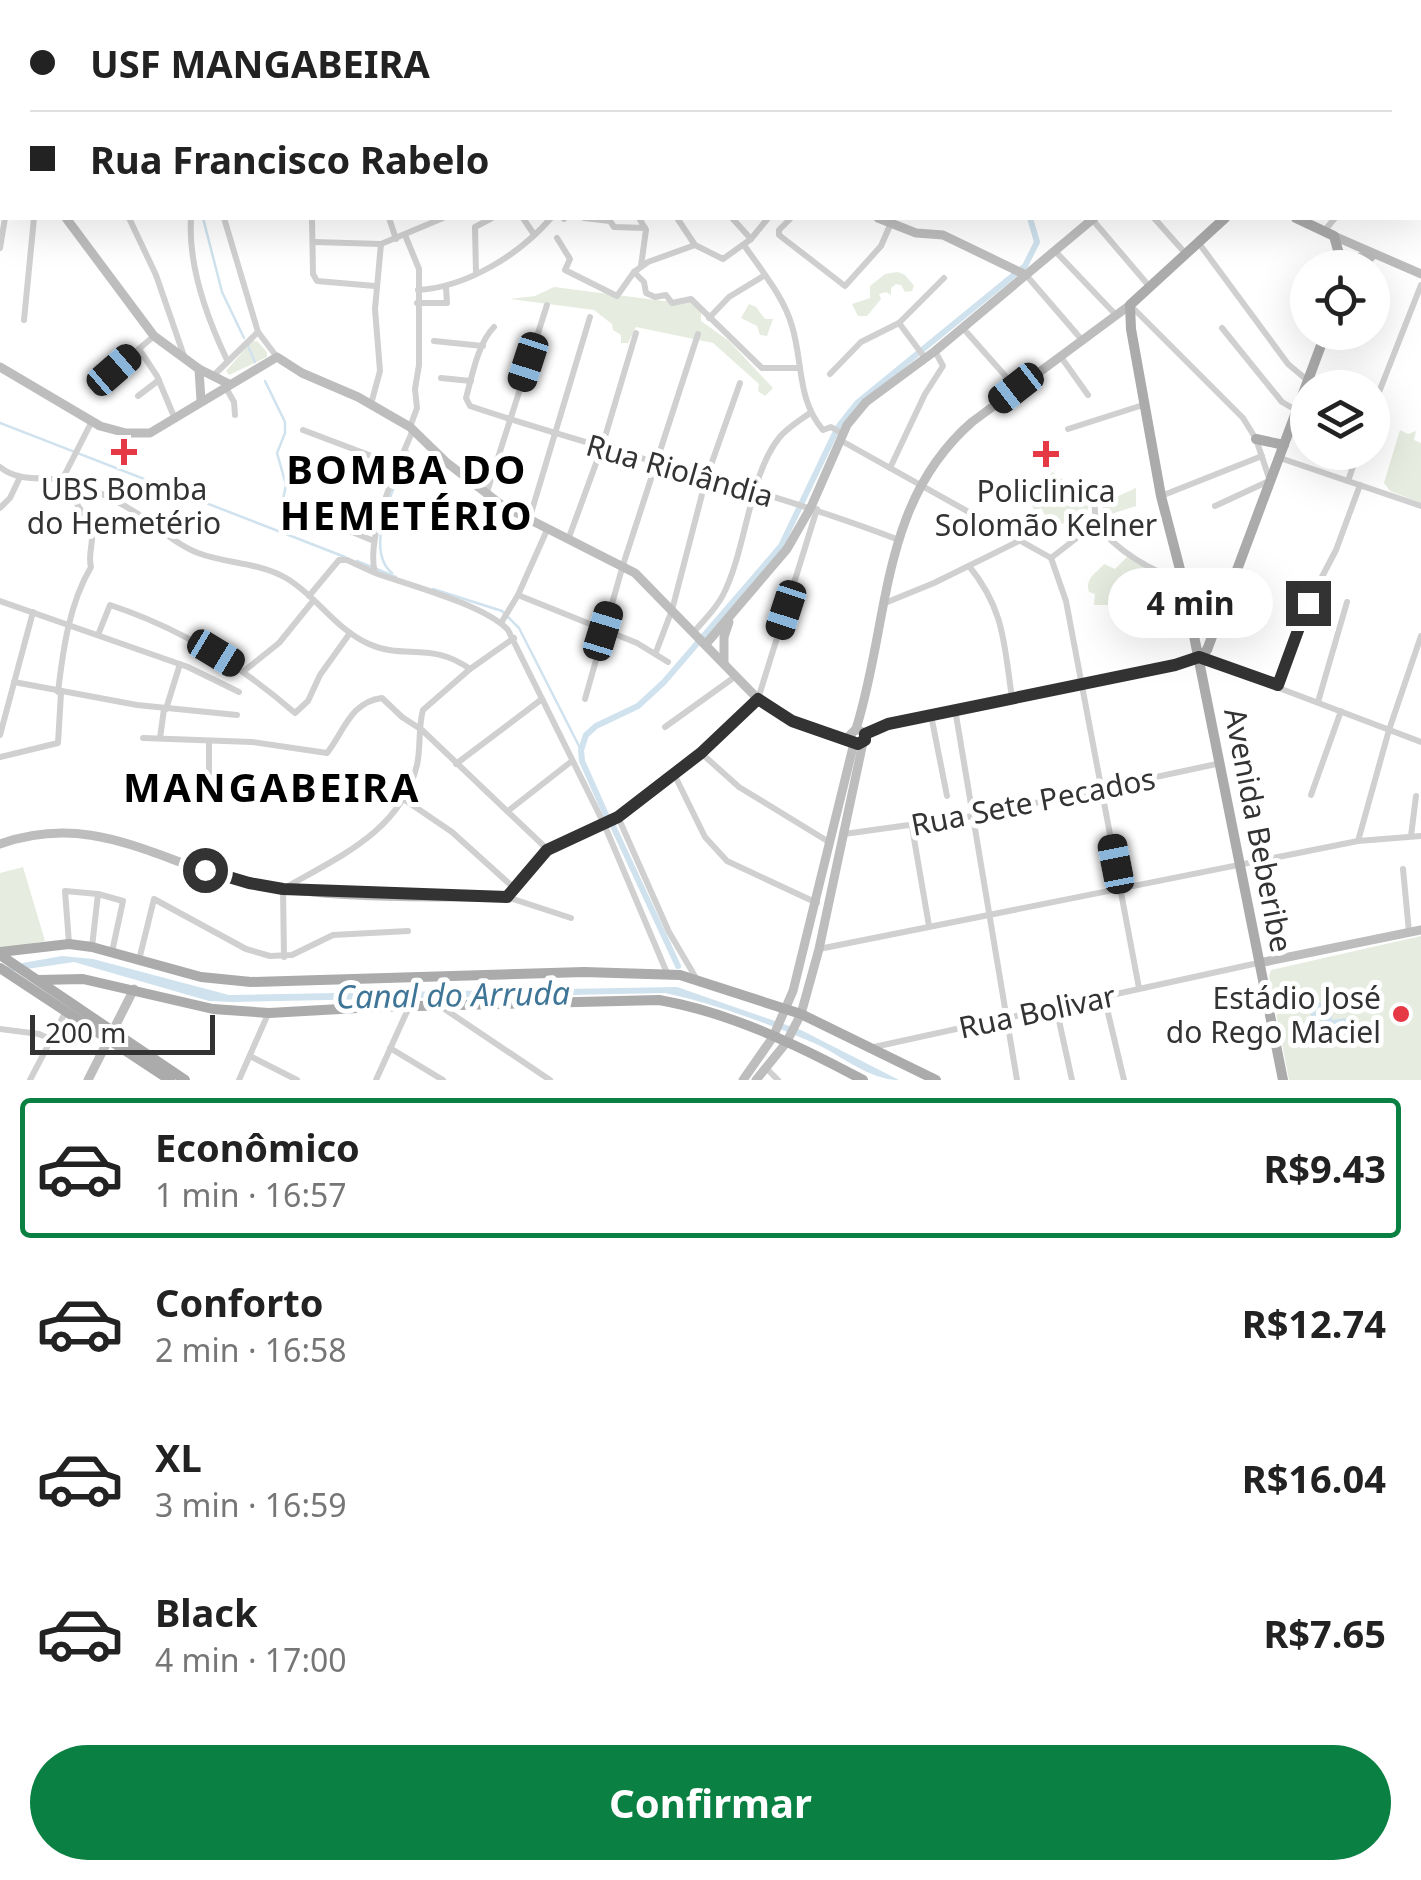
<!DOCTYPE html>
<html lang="pt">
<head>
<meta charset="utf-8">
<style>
  :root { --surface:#fff; --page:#f2f2f2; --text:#222; --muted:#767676; --line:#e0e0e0; --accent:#0b8043 }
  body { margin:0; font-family:"Noto Sans",sans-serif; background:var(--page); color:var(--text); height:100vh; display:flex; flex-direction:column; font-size:38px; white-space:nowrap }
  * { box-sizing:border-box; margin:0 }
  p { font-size:32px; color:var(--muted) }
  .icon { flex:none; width:55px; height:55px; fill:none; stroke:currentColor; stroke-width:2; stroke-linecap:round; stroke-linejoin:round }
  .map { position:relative; height:1080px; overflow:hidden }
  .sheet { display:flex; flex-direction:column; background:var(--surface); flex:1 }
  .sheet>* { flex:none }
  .guide { position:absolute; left:0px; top:0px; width:1422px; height:220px; box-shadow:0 10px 40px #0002; display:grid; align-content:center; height:220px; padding:0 30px; background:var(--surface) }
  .tools { position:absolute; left:1290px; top:250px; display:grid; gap:20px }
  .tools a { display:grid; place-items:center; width:100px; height:100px; border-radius:50%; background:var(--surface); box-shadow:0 10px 40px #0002; font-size:50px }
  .scale { position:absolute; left:30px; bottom:25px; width:185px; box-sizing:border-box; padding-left:10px; border:5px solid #333; border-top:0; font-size:28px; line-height:35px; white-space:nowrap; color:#333; -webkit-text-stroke:8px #fff; paint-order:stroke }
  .end { position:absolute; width:45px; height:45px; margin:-22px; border:12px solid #333; background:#fff; box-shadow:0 0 0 5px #fff }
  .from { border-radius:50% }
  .bubble { position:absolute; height:70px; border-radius:35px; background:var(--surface); box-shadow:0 10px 40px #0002; font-size:32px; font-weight:700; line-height:70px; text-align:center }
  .car { position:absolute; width:30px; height:60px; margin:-30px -15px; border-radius:12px; box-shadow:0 0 8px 2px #0007; background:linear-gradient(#222 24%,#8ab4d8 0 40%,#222 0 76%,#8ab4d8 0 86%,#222 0) }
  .guide b { display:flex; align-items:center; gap:35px; height:95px; font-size:38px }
  .guide b+b { border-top:2px solid var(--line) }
  .guide i { width:25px; height:25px; background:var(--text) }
  ul { padding:18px 0 0; list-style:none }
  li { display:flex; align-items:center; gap:30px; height:140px; margin:0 20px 15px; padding:0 10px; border:5px solid transparent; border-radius:10px }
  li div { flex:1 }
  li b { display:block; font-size:38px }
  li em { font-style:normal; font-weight:700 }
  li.active { border-color:var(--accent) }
  li>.icon { width:90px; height:90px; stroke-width:1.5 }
  .action { display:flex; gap:20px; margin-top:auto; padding:20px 30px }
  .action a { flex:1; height:115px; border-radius:60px; background:var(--accent); color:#fff; font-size:40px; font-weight:700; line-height:115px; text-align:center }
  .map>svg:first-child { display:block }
  .green { fill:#e6ecdf }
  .water { fill:#cfe2ee }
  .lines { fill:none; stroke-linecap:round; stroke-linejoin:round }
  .stream { stroke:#cfe2ee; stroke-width:2.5 }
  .canal { stroke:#cfe2ee; stroke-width:6 }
  .street { stroke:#d0d0d0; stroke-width:6 }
  .secondary { stroke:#bdbdbd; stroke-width:9 }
  .primary { stroke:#ababab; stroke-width:10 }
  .route { stroke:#333; stroke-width:12 }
  .poi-dot { fill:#e63946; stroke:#fff; stroke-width:4 }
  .labels { text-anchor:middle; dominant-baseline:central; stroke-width:10; stroke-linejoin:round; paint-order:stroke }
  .street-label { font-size:30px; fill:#333; stroke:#fff }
  .poi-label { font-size:30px; fill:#333; stroke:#fff }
  .water-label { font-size:32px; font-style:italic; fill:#3f7597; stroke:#fff }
  .district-label { font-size:40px; font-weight:bold; letter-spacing:2.5px; fill:#000; stroke:#fff }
</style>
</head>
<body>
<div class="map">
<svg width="1421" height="1080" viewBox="0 0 1421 1080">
  <rect width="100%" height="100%" fill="#fff"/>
  <!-- green -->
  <g class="green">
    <path d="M898,272L905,275L914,286L912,291L905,292L901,285L896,284L891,288V295L886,292L879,294L881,299L867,316H858L852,304L870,298V286L885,274Z"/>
    <path d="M554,287L664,301H695L701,311V321L729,341L773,388L765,396L758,391L759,384L713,343L636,327L628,343H621V335L613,330L612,324L594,310L510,299L535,296Z"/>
    <path d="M749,304L756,307L765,319H773L767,336L760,335L757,326L741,318Z"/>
    <path d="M252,341H257L267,352V357L229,375L226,371Z"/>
    <path d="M1400,430L1408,434L1416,431L1414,440L1421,443V503L1390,491L1384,483Z"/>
    <path d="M1053,472L1089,501L1086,520L1072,532L1063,523L1058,526L1046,517L1041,508L1035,511L1032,506L1039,481Z"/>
    <path d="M1136,488V506L1108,515L1102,508L1112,499Z"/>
    <path d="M1127,557L1172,581L1176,604C1160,600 1139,601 1125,593L1111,605H1094L1095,594L1089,592C1085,577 1096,574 1104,564L1115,569Z"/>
    <path d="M1135,607L1159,615L1158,621L1153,624L1157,630L1154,638H1147L1133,628Z"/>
    <path d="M23,867L45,941L0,949V873Z"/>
    <path d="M1421,936V1080H1289L1269,976L1271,970Z"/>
  </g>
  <!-- water -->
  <g class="water">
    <path d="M62,956L93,959L229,995L677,987L801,1030L899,1080C869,1080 841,1055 814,1043C766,1023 716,1004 665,993L232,1002L209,1001L74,962L0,973V967Z"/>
    <path d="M1327,1002L1332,1008V1020L1346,1018L1349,1024L1344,1031L1333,1029L1329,1036L1321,1030L1325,1021L1314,1020L1309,1012L1317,1003Z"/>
  </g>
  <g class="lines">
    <!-- stream -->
    <g class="stream">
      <path d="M203,218L222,292L244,338"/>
      <path d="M248,346L255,362"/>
      <path d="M265,381L285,422V433L277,453L286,485L280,514L290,532"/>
      <path d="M0,423L345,557"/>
      <path d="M357,561L396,577"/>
      <path d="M392,573C362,548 397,482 408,451"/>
      <path d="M433,589L502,611L519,628L581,750"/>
    </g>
    <!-- canal -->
    <g class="canal">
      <path d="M906,0L907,2"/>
      <path d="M607,817L582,761L581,750L586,735L596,726L638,706L664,682L781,546L838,427L857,403L1025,266L1037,242L1030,218"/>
      <path d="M613,826L678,966"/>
    </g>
    <!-- street -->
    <g class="street">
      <path d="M19,0L20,2"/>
      <path d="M93,0L95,2"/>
      <path d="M355,0L359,2"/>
      <path d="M834,0L835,2"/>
      <path d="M912,0L913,2"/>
      <path d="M967,0L969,2"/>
      <path d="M1021,0L1024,2"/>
      <path d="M1159,0L1162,2"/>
      <path d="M1242,0L1245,2"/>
      <path d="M1315,0L1319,2"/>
      <path d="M1354,0L1357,2"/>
      <path d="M162,2V0"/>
      <path d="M235,2V0"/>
      <path d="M444,2L446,0"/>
      <path d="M752,2L755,0"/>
      <path d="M1089,2L1090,0"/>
      <path d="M1254,2L1256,0"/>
      <path d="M1327,2H1338"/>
      <path d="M1420,33L1421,34"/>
      <path d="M1420,124L1421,122"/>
      <path d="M1420,158L1421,159"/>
      <path d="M0,202L2,203"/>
      <path d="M129,218L156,275L184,356"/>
      <path d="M191,218C188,264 207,318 227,360"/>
      <path d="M224,218L258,332L277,357"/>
      <path d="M312,218L313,274L317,281L375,286"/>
      <path d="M389,218L396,239"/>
      <path d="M523,218L533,233"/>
      <path d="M584,218L610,221L614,227L645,228"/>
      <path d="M639,218L646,230L641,266"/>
      <path d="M677,218L695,245L723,259L751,239L768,218"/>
      <path d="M732,218L751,239"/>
      <path d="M791,218L779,230V235L845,286L881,246L891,223"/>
      <path d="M1091,218L1149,286"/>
      <path d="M1154,218L1186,254"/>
      <path d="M564,219L565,218"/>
      <path d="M1325,230L1335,218"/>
      <path d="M405,235L419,269V365L415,389L417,408L410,427"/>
      <path d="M557,238L570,259L565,270L617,296L634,272L648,262L695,245"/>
      <path d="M314,242L381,244L443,218"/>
      <path d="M1198,242L1288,364L1307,380"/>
      <path d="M744,245C761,270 784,297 792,326C803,362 797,400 823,430L831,427L843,434"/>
      <path d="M0,248L5,218"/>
      <path d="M1055,251L1115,314"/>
      <path d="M634,272L644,282L646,293L655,297L666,295L672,303L691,299L762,368H798"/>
      <path d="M476,273L475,227L492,218"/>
      <path d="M1026,275L1082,340"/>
      <path d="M418,290C467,287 519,255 551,218"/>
      <path d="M417,303H447L446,287"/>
      <path d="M1131,306L1243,418L1256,439L1270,481"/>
      <path d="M709,318L729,297L765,275"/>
      <path d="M24,320L34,218"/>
      <path d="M899,323L925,358"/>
      <path d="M494,327C478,343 472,376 466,398L470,406C612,454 759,486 899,540"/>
      <path d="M962,327L1016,388"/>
      <path d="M1222,328L1282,402L1296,410"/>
      <path d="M434,341L483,346"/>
      <path d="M139,349L157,376L175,419"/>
      <path d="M1061,357L1088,395"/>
      <path d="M114,370L154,336"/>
      <path d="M830,374L861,342L899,323L944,278"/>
      <path d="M214,375L258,332"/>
      <path d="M441,378L471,381"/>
      <path d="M226,388L234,402L235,415"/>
      <path d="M138,396L159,380"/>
      <path d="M371,404L380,371L375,309L381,244"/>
      <path d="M1372,410L1421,285"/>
      <path d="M1068,429L1143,405"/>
      <path d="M303,430L398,466"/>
      <path d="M413,430C398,465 365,536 375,573C409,585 485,605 508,630L604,824L667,973"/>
      <path d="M840,440L1051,558L1066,601L1139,988"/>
      <path d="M1280,458L1421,506"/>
      <path d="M0,467C23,486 54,473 80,484C101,493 122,503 141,516C159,528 177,545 198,553C227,564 258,562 286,578C317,596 335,629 369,644C404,660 431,641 470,669"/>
      <path d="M890,468L925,394L943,366L935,351"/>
      <path d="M63,478L92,421"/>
      <path d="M1348,481L1358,452"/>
      <path d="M486,495L547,305"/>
      <path d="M1161,496L1262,456"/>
      <path d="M1094,500L1096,523"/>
      <path d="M1215,506L1269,481"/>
      <path d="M0,508L10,498L20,477"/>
      <path d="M529,520L590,317"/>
      <path d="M335,525L374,541"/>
      <path d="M568,540L602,447L636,333"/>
      <path d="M1051,558L1096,523C1116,551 1151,571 1183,581"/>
      <path d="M969,566C1005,610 1004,645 1012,698"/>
      <path d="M518,595L637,643L668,662"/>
      <path d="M309,596L339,560H347L373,572"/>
      <path d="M0,601L188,667L239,692"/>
      <path d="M885,603L934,583L1021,540"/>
      <path d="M501,623L518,595L547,530"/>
      <path d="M694,632C704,620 716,609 723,595C746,551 749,475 779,438C787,428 799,421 810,413"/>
      <path d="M98,635L110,605C180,628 240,665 295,713L308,701L320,675L350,633"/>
      <path d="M656,652L672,610L706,479L740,383"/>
      <path d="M1200,658L1421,742"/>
      <path d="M244,671L279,643L313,601"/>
      <path d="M14,682L137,705L237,715"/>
      <path d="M1278,685L1299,621L1336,550L1360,485"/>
      <path d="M58,692C63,650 69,604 91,567C87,553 96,539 90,526C82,506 71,507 74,481"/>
      <path d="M585,699L623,565L698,334"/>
      <path d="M758,699L817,509"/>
      <path d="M1318,702L1347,602"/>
      <path d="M166,709L180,664"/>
      <path d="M955,709L1017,1080"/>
      <path d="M931,715L947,796"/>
      <path d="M665,727L736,676"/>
      <path d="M0,735L33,612"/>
      <path d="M143,738L252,742L327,753C344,732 350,702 382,698L402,717L422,730L547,849"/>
      <path d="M160,738L164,709"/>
      <path d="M701,753L739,787L829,842"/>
      <path d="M0,757L58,743L61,693"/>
      <path d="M456,764L542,699"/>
      <path d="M209,774V742"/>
      <path d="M674,774L705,837L727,861L817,903"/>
      <path d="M1311,795L1341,711"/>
      <path d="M402,798L452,832L514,888"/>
      <path d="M508,811L572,761"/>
      <path d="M618,817L669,932L696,978"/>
      <path d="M912,827L929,926"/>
      <path d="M844,834L974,816L1221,763"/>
      <path d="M1411,836L1416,796"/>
      <path d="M1358,841L1389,730L1421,636"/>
      <path d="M1403,869L1409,932"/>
      <path d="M507,897L571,918"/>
      <path d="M69,943L65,891L98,894L123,901L112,952"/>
      <path d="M92,947L98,894"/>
      <path d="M819,949L1358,841L1421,836"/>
      <path d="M284,957L283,889C336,858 401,832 417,765C421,747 418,727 423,710L470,669L514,638"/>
      <path d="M139,960L154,899L246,949L270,956L292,955L333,935L408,931"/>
      <path d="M1104,996L1124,1080"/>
      <path d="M1056,1007L1072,1080"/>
      <path d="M443,1008L550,1080"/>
      <path d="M0,1029L39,1034L50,1039"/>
      <path d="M874,1047L1258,963"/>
      <path d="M390,1048L443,1080"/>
      <path d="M250,1056L297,1080"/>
      <path d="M767,1069L778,1080"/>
      <path d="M30,1080L66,1011"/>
      <path d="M239,1080L268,1014"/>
      <path d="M376,1080L409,1007"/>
    </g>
    <!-- secondary -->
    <g class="secondary">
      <path d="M598,0L600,2"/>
      <path d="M0,111L2,116"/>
      <path d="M66,218L154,336L199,369L229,384"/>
      <path d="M878,218L916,233L943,235L1026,275"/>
      <path d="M1334,236L1421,274"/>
      <path d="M1351,268L1360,257H1371"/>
      <path d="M0,367L100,426L126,433H150L277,357L302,373L358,397L410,427L446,462L503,506L635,573L758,699L792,721L851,741"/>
      <path d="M199,369L201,401"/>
      <path d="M706,644L787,549L811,507L847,425L866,402L935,351L1094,218"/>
      <path d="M724,663V637L729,622"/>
      <path d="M856,729C890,621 879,503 972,422L1130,305"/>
      <path d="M865,733L889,723L1175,665L1199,657"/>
      <path d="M0,844C101,808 167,870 260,885C341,899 426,897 507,897L547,849L618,817L701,753L758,699"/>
      <path d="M1259,963L1421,930"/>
      <path d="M88,1080L134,989"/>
      <path d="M743,1080L773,1037L793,991L854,743L850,735L856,729L865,733"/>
      <path d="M756,1080L786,1043L801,1014L819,949L865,733"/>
    </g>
    <!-- primary -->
    <g class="primary">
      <path d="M1420,5L1421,4"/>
      <path d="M1225,218L1130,305L1131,329L1161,496L1183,581L1283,1080"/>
      <path d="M1296,218L1334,236L1343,268"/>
      <path d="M1256,439L1284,445"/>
      <path d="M1199,657L1207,650L1326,332"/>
      <path d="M0,952L69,944L92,947L201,977L251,982L584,972L680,975L801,1014L936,1080"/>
      <path d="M0,955L185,1080"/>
      <path d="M0,968L170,1080"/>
      <path d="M38,980L83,979L213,1009L269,1013L376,1007L659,1000C729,1012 800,1046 863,1080"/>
    </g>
  </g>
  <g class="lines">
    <!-- route -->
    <path class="route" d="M205,870L249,883L283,889L507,897L547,850L618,817L701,753L758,699L792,721L858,744L865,740V734L888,724L1175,665L1199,657L1278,685L1308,603"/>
  </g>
  <!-- markers -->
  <g class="poi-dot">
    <path d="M119 437h10v10h10v10h-10v10h-10v-10h-10v-10h10z"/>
    <path d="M1041 439h10v10h10v10h-10v10h-10v-10h-10v-10h10z"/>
    <circle cx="1401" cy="1014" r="10"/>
  </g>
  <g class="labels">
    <!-- street labels -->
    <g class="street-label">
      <text transform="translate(680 470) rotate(16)">Rua Riolândia</text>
      <text transform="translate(1033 801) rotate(-11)">Rua Sete Pecados</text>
      <text transform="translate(1259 830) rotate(79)">Avenida Beberibe</text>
      <text transform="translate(1037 1011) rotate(-12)">Rua Bolivar</text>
    </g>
    <!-- poi labels -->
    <g class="poi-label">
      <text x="124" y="488">UBS Bomba<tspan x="124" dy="34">do Hemetério</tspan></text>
      <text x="1046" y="490">Policlinica<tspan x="1046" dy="34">Solomão Kelner</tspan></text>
      <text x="1381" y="997" text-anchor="end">Estádio José<tspan x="1381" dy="34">do Rego Maciel</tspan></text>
    </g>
    <!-- water labels -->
    <g class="water-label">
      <text transform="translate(453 994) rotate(-1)">Canal do Arruda</text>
    </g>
    <!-- district labels -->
    <g class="district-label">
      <text x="407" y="468">BOMBA DO<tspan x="407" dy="46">HEMETÉRIO</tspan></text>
      <text x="272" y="786">MANGABEIRA</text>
    </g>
  </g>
</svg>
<div class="tools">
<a><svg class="icon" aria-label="locate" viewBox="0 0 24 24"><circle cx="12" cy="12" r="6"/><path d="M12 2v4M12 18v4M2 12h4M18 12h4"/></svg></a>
<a><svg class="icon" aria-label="layers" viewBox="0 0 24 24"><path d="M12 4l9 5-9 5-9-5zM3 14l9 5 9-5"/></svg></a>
</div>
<div class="scale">200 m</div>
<i class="end from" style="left:205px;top:870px"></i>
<i class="end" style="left:1308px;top:603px"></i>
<div class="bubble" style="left:1108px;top:568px;width:165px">4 min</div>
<i class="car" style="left:528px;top:362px;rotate:198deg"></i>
<i class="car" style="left:114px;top:370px;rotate:49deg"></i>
<i class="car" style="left:1016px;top:388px;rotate:232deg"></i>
<i class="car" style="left:786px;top:610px;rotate:198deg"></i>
<i class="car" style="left:603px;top:631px;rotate:17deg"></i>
<i class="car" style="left:216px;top:653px;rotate:121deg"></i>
<i class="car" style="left:1116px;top:864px;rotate:349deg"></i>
<div class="guide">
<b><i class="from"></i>USF MANGABEIRA</b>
<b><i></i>Rua Francisco Rabelo</b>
</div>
</div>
<section class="sheet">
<ul>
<li class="active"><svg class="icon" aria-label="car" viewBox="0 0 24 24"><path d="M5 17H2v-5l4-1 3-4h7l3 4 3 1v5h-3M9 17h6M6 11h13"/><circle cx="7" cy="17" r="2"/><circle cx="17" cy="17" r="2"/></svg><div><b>Econômico</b><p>1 min · 16:57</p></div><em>R$9.43</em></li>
<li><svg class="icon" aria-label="car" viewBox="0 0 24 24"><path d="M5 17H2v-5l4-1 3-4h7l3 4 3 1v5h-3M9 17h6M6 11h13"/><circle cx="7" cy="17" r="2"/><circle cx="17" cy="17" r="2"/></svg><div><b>Conforto</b><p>2 min · 16:58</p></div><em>R$12.74</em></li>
<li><svg class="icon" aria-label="car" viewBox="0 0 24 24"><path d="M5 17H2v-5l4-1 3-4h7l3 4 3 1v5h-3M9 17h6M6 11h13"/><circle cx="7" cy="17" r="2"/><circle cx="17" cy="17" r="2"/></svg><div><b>XL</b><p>3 min · 16:59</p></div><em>R$16.04</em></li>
<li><svg class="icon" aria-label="car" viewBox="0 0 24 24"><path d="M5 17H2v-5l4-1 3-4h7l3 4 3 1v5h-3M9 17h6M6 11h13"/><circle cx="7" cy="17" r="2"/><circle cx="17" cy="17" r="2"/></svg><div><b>Black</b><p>4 min · 17:00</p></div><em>R$7.65</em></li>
</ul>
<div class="action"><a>Confirmar</a></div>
</section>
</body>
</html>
